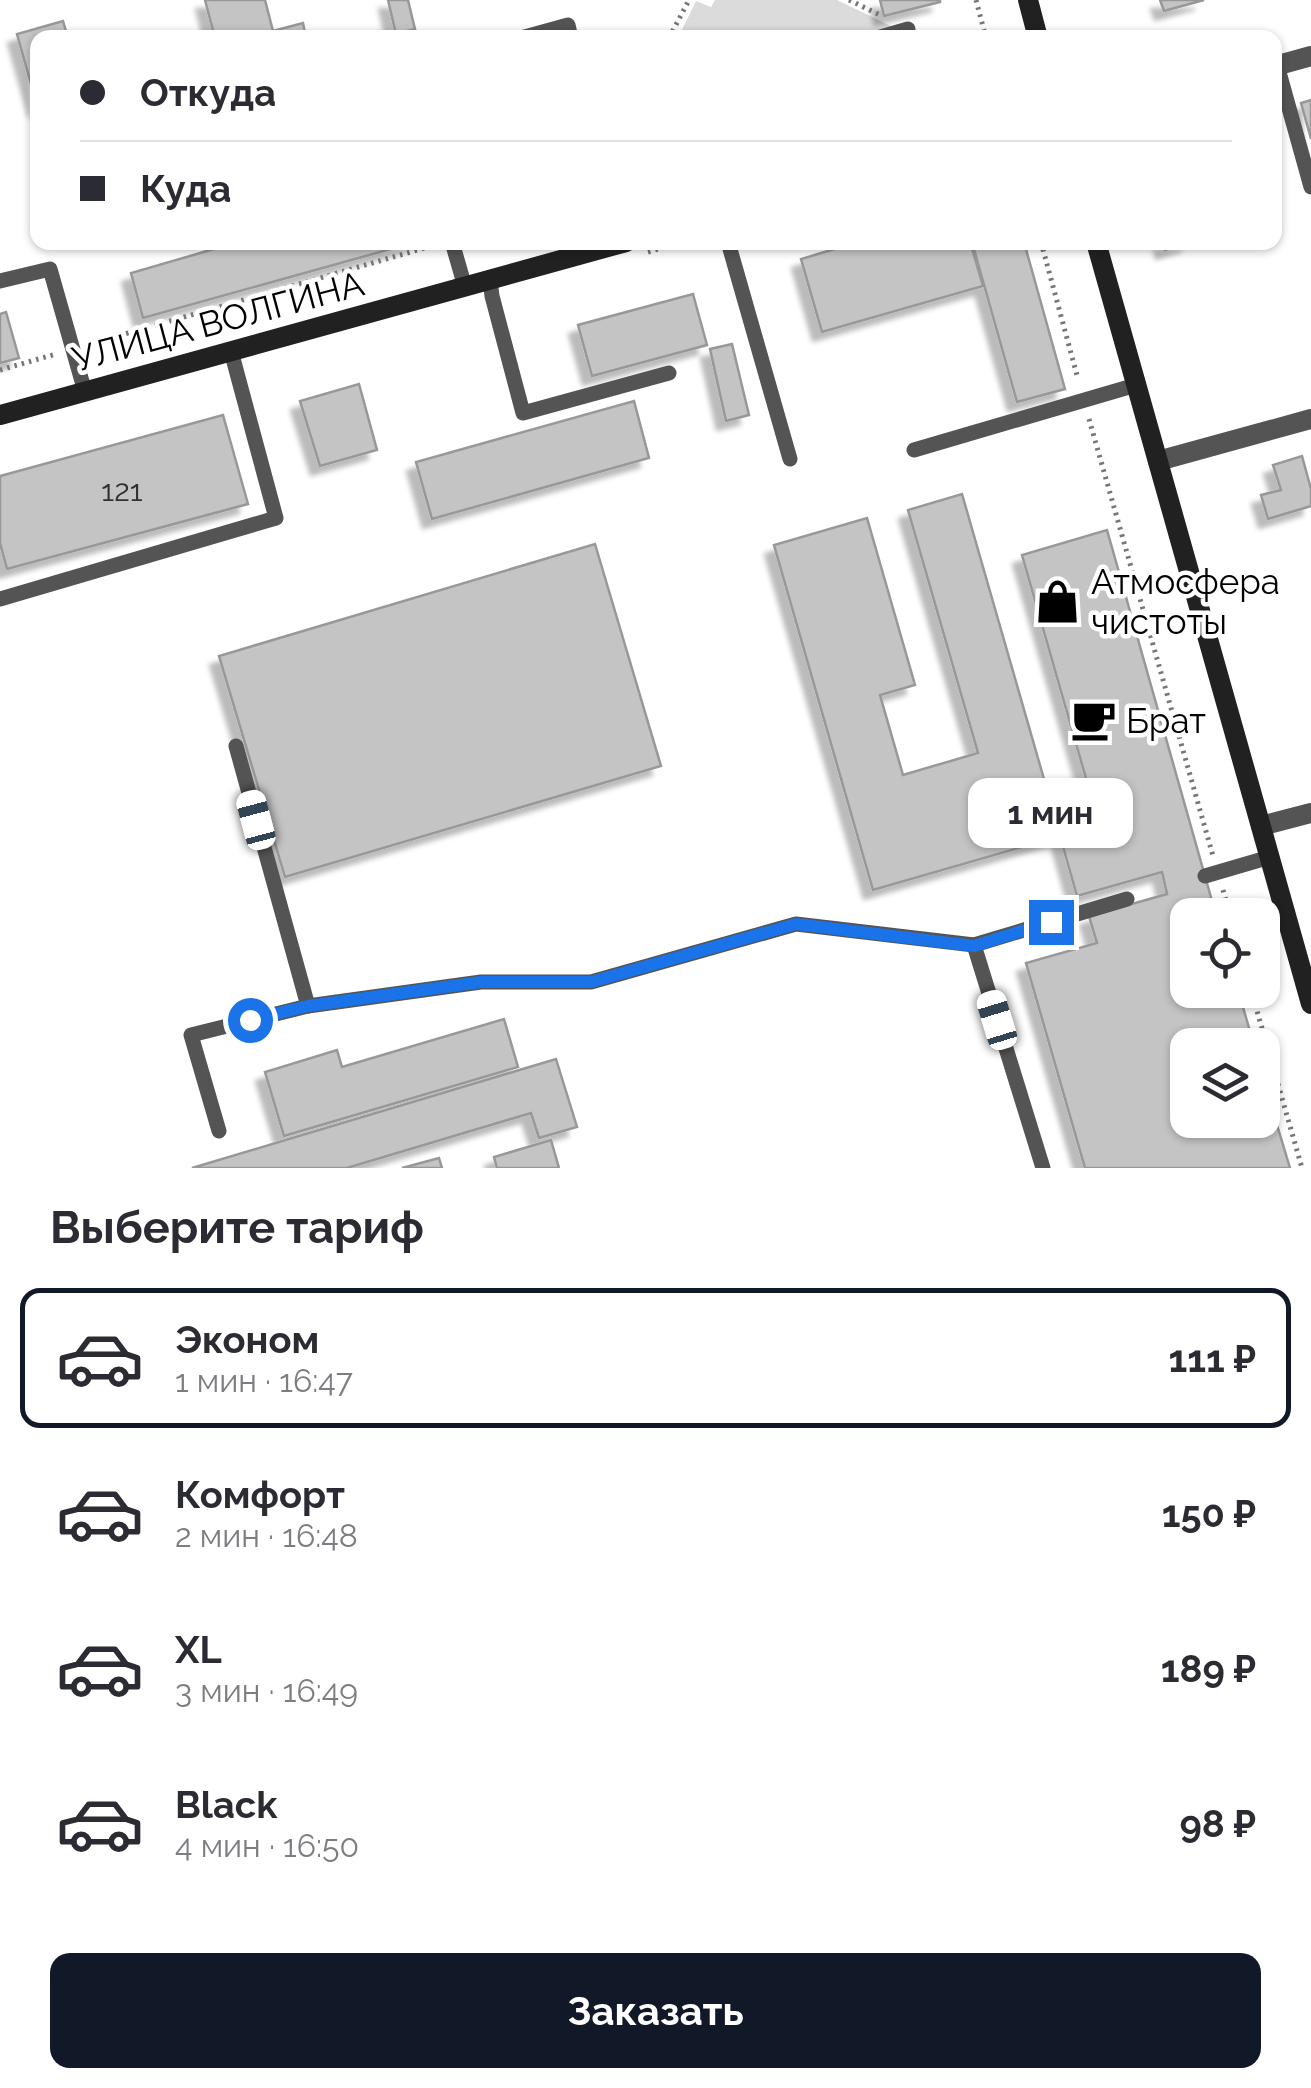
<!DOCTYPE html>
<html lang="ru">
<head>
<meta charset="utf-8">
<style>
  :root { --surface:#fff; --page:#f2f2f3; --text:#2b2b33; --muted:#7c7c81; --line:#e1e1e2; --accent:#111827 }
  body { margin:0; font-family:Raleway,sans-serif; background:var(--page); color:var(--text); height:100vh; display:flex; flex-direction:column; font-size:38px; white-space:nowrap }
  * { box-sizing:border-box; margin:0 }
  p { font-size:32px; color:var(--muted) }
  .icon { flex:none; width:55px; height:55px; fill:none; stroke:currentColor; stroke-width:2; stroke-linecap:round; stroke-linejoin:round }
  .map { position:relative; height:1168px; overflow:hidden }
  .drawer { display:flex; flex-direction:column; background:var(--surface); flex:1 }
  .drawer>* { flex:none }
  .guide { position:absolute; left:30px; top:30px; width:1252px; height:220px; border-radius:20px; box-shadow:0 2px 8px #0004; display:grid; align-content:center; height:220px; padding:0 50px; background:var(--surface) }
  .tools { position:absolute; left:1170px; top:898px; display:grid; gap:20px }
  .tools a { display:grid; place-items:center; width:110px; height:110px; border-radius:20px; background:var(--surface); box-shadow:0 2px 8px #0004; font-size:50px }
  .end { position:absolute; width:45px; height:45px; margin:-22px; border:12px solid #1a73e8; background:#fff; box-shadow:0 0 0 5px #fff }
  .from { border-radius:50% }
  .bubble { position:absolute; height:70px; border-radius:20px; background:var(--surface); box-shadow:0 2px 8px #0004; font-size:32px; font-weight:700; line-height:70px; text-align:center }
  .car { position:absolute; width:30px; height:60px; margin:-30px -15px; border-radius:12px; box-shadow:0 0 8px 2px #0007; background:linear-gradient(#fff 24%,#345 0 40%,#fff 0 76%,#345 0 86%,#fff 0) }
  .guide b { display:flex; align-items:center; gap:35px; height:95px; font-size:38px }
  .guide b+b { border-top:2px solid var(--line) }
  .guide i { width:25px; height:25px; background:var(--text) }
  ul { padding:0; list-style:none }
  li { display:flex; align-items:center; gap:30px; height:140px; margin:0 20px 15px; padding:0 30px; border:5px solid transparent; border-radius:20px }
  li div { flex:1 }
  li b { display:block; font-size:38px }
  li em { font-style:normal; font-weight:700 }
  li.active { border-color:var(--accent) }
  li>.icon { width:90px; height:90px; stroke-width:1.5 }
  h2 { padding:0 50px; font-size:45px; line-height:120px }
  .primary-button { display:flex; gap:20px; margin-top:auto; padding:20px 50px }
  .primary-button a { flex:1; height:115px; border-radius:20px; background:var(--accent); color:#fff; font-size:40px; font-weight:700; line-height:115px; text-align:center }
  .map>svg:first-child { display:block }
  .green { fill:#dbdbdb }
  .building { fill:#c4c4c4; stroke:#989898; stroke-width:2.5; filter:url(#shadow) }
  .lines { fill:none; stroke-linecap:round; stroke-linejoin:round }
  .path { stroke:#767676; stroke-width:5; stroke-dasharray:2.5 5; stroke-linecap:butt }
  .lane { stroke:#545454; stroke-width:15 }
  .street { stroke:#545454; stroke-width:20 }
  .secondary { stroke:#212121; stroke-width:20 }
  .route { stroke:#1a73e8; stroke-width:12 }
  .labels { text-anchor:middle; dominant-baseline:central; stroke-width:9; stroke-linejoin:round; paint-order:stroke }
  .number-label { font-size:30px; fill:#313131 }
  .street-label { font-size:35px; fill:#000; stroke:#fff }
  .poi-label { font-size:35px; fill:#000; stroke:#fff; text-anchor:start }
</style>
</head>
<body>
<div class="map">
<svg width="1311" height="1168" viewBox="0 0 1311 1168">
  <defs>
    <filter id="shadow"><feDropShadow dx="-9" dy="9" stdDeviation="2.5" flood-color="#0004"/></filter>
  </defs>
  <rect width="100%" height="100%" fill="#fff"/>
  <!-- green -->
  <path class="green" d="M715,0H837L897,29L861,38H678L696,1L711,7Z"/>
  <!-- building -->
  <g class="building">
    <path d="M205,0H265L273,31L303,23L306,38H215Z"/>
    <path d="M388,0H408L415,29L396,34Z"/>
    <path d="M880,0H940V2L884,16Z"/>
    <path d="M1160,0H1204L1164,11Z"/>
    <path d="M63,21L68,38H38V109L17,34Z"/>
    <path d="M1311,100V139L1301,103Z"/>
    <path d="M238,242H416L143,318L131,273Z"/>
    <path d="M858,242H970L983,286L822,332L801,259Z"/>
    <path d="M972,242H1024L1065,389L1017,402Z"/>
    <path d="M1163,242H1191L1165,250Z"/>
    <path d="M693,294L707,345L592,376L578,325Z"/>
    <path d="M6,312L19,358L0,363V314Z"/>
    <path d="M732,344L749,415L726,421L710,349Z"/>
    <path d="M359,384L377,450L320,466L300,401Z"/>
    <path d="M634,401L649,458L432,519L416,462Z"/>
    <path d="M223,415L248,504L7,569L0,543V476Z"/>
    <path d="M1302,456L1311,489V506L1268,519L1261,495L1281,490L1273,465Z"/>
    <path d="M962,494L1048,793L1087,782L1022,555L1107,530L1216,915H1188V990H1238L1254,1045H1188V1120H1262V1075L1290,1168H1085L1026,963L1097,943L1089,916L1167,894L1162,872L1077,896L1060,836L873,890L774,545L867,518L915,685L880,695L903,775L978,753L908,510Z"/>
    <path d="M595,544L661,766L285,877L219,656Z"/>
    <path d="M504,1019L518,1067L284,1136L265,1072L337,1050L342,1067Z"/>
    <path d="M556,1059L577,1127L539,1138L531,1113L347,1168H192Z"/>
    <path d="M551,1140L559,1168H497L494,1157Z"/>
    <path d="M439,1158L442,1168H402Z"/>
  </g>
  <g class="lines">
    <!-- path -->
    <g class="path">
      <path d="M849,0L882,16"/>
      <path d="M976,0L986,38"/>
      <path d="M669,38L689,0"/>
      <path d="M1041,242L1078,379"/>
      <path d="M748,247L765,242"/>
      <path d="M648,252L683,242"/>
      <path d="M90,344L435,245"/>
      <path d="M0,370L56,354"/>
      <path d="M1089,419L1213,856"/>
      <path d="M1223,890L1230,915"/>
      <path d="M1251,990L1302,1168"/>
    </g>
    <!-- lane -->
    <g class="lane">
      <path d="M521,38L568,25L571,38"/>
      <path d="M877,38L908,29"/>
      <path d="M1277,65L1311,187"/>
      <path d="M452,242L465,287"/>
      <path d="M728,242L790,459"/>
      <path d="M490,280L492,296L523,413L669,373"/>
      <path d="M0,281L50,269L85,392"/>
      <path d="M914,450L1136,385"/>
      <path d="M0,599L276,518L231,351"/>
      <path d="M236,746L308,1006L481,982H591L796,924L974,945"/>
      <path d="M1205,876L1270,857"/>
      <path d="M219,1131L191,1035L308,1006"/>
      <path d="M1043,1168L974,945L1127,899"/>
    </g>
    <!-- street -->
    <g class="street">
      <path d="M1275,66L1311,56"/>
      <path d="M1158,461L1311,419"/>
      <path d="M1261,826L1311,813"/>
    </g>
    <!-- secondary -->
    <g class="secondary">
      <path d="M1028,0L1038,38"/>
      <path d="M1096,242L1311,1004"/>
      <path d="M0,415L626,242"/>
    </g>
  </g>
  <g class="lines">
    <!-- route -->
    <path class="route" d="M250,1020L308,1006L481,982H591L796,924L974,946L1051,922"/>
  </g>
  <!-- icons -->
  <defs>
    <symbol id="shop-bare" viewBox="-9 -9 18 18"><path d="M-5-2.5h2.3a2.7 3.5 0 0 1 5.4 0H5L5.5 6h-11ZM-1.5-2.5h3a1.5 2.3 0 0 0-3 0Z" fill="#000" stroke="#fff" stroke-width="2.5" paint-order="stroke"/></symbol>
    <symbol id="cafe-bare" viewBox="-9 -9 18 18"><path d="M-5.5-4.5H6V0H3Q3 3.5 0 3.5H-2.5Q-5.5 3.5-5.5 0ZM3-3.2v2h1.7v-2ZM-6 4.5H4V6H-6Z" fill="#000" stroke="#fff" stroke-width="2.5" paint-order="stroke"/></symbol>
  </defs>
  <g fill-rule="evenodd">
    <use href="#shop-bare" x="1026" y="570" width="63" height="63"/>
    <use href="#cafe-bare" x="1062" y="688" width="63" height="63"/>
  </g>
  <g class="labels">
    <!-- number labels -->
    <g class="number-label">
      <text x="122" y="490">121</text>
    </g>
    <!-- street labels -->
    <g class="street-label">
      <text transform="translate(218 321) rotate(-15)">УЛИЦА ВОЛГИНА</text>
    </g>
    <!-- poi labels -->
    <g class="poi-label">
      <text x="1091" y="581">Атмосфера<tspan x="1091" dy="40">чистоты</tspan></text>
      <text x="1126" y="720">Брат</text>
    </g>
  </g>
</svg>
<div class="tools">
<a><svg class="icon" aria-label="locate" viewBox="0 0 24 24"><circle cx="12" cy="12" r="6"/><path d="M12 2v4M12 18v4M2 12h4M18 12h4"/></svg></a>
<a><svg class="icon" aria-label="layers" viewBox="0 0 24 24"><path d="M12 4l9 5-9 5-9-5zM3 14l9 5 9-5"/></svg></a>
</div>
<i class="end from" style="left:250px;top:1020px"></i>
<i class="end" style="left:1051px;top:922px"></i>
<div class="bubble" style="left:968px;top:778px;width:165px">1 мин</div>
<i class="car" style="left:256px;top:820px;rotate:345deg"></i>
<i class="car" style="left:997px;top:1020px;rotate:343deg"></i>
<div class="guide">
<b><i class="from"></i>Откуда</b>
<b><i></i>Куда</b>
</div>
</div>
<section class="drawer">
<h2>Выберите тариф</h2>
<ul>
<li class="active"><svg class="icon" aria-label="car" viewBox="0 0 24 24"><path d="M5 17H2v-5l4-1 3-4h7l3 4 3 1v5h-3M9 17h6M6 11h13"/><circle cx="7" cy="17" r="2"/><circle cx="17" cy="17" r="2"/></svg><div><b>Эконом</b><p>1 мин · 16:47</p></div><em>111 ₽</em></li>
<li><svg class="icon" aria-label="car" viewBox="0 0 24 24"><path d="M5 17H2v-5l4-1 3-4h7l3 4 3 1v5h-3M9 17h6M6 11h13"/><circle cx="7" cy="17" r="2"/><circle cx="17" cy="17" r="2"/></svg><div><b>Комфорт</b><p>2 мин · 16:48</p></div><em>150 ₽</em></li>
<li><svg class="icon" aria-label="car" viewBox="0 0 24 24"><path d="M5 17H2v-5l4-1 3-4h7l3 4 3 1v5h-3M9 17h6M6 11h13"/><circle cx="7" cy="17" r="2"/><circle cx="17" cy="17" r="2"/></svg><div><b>XL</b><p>3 мин · 16:49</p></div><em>189 ₽</em></li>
<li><svg class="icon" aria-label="car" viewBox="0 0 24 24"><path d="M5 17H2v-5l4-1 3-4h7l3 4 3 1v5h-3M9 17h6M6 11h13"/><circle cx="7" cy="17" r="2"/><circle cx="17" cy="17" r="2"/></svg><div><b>Black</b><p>4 мин · 16:50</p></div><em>98 ₽</em></li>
</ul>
<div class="primary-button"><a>Заказать</a></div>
</section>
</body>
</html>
